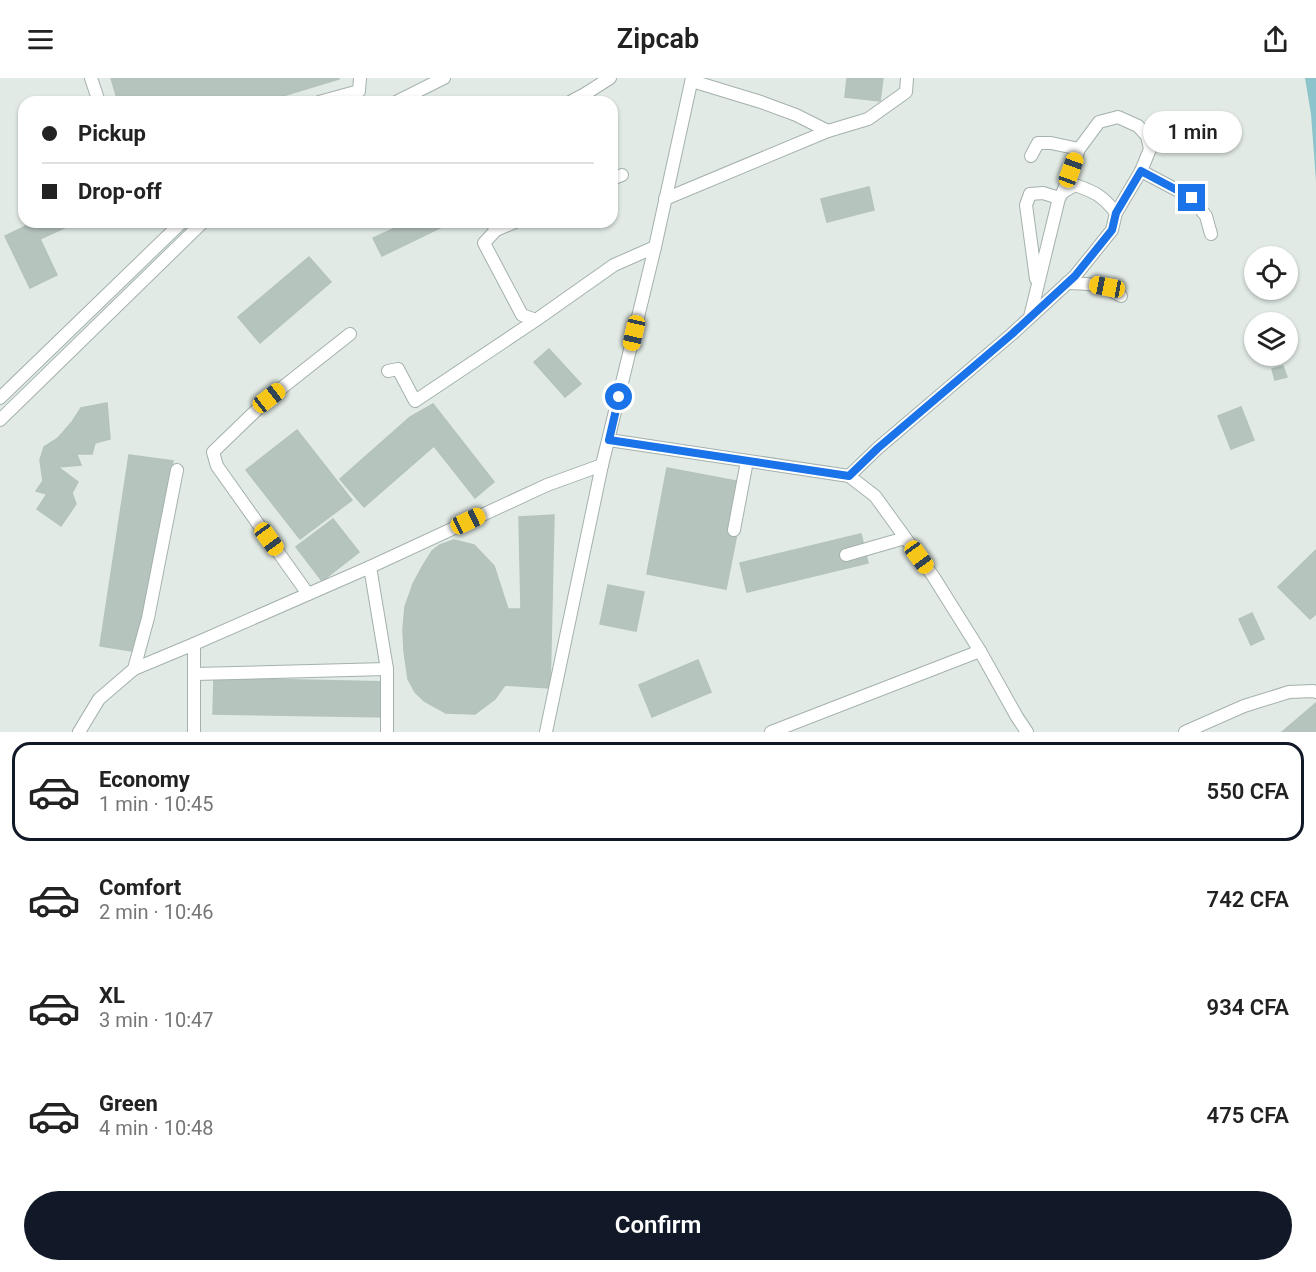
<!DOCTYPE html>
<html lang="en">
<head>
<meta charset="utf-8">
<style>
  :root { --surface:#fff; --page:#f6f6f6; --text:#222; --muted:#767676; --line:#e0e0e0; --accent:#111827 }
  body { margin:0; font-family:Roboto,sans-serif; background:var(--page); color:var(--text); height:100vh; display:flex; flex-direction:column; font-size:22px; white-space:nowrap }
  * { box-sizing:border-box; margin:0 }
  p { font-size:20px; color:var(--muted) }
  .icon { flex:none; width:33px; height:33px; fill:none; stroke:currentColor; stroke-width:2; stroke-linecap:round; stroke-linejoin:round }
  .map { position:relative; height:654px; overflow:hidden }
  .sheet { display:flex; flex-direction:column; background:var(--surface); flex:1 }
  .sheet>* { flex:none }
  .top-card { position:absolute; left:18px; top:18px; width:600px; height:132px; border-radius:18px; box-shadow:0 2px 4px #0004; display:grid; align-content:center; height:132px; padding:0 24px; background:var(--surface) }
  .tools { position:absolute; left:1244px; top:168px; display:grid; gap:12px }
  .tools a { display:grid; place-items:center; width:54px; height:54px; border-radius:50%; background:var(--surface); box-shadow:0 2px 4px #0004; font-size:30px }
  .end { position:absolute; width:27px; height:27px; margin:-14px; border:8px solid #1a73e8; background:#fff; box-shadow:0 0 0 3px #fff }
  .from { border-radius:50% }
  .bubble { position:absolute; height:42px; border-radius:21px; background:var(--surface); box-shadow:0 2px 4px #0004; font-size:20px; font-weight:600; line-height:42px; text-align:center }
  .car { position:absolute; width:18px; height:36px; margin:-18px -9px; border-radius:8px; box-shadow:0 0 4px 2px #0007; background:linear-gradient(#f5c518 24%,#345 0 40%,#f5c518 0 76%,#345 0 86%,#f5c518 0) }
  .top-card b { display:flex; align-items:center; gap:21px; height:57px; font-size:22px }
  .top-card b+b { border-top:2px solid var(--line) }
  .top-card i { width:15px; height:15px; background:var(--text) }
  ul { padding:10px 0 0; list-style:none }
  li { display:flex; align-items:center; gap:18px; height:99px; margin:0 12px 9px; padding:0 12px; border:3px solid transparent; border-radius:18px }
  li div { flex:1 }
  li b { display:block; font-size:22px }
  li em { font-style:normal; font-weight:600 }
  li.selected { border-color:var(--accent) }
  li>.icon { width:54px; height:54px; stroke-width:1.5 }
  .action { display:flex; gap:12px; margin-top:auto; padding:12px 24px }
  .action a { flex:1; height:69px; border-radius:36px; background:var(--accent); color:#fff; font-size:24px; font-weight:600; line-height:69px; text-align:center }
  header { display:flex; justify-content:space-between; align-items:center; height:78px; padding:0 24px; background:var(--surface); font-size:27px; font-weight:600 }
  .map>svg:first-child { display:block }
  .water { fill:#8dc3ca }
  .building { fill:#b6c4be; stroke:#b4c3bc; stroke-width:1.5 }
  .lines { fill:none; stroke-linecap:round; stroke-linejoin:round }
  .service-casing { stroke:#a4b1ac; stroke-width:14 }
  .service { stroke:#fff; stroke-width:12 }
  .route { stroke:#1a73e8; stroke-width:8 }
</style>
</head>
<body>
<header><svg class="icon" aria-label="menu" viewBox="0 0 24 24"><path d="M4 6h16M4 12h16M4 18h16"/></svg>Zipcab<svg class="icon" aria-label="share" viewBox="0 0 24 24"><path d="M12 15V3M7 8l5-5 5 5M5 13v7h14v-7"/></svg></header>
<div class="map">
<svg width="1316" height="654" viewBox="0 0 1316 654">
  <rect width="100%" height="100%" fill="#e1eae5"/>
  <!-- water -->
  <path class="water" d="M1305,0H1316V103L1311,36Z"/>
  <!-- building -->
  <g class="building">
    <path d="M111,0H339V1L263,24H118Z"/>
    <path d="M847,0H883L880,23L845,19Z"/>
    <path d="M869,109L874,132L827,144L821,121Z"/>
    <path d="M34,144L75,145L40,161L57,197L30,210L5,158Z"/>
    <path d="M408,144H452L382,178L373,160Z"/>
    <path d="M309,179L331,204L260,265L238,239Z"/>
    <path d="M549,271L581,306L565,319L534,284Z"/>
    <path d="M1283,288L1287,299L1275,302L1272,291Z"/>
    <path d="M107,325L110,361L95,365L92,376H61L58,360L72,344L81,330Z"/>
    <path d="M433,326L494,404L475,420L434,368L364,429L340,401L410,339Z"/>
    <path d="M1241,329L1254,362L1231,371L1218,338Z"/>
    <path d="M297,352L352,422L300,461L246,392Z"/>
    <path d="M58,360L61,376L77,377L81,387L58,389L78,404L72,415L76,426L61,448L37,431L47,416L36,413L43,403L40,382L44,369Z"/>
    <path d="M129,377L173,383L144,575L100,568Z"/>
    <path d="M667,390L747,405L726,511L647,496Z"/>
    <path d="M554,437L550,610L505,607L495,621L475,636L446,635L424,623L415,614L408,601L404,573L403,552L405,529L413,506L422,489L432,473L440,467L454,462L474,467L494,488L508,531H521L519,439Z"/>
    <path d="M333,441L359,474L322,503L296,469Z"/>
    <path d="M861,456L868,485L747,514L740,485Z"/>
    <path d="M1316,472V536L1310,541L1278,509Z"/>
    <path d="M608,507L644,514L636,553L600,546Z"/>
    <path d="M1252,535L1264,561L1251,567L1239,541Z"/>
    <path d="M698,582L711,614L652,639L639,607Z"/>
    <path d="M214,600L390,604V639L213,636Z"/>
    <path d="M1316,625V654H1282Z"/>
  </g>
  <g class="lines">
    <defs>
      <g id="service">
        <path d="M91,0L99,24"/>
        <path d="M692,3L761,24L796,37L828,53"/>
        <path d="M319,24L359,13L360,0"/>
        <path d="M396,24L444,0"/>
        <path d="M570,24L585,16L610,0"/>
        <path d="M1031,78L1038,65H1051L1079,71"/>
        <path d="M1141,93L1192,120L1206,138L1211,156"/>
        <path d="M612,101L622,97"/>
        <path d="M1063,114L1075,107C1095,114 1103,118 1116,135"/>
        <path d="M665,121L828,53L868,41L906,14L907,0"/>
        <path d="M492,144L496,152L515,144"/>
        <path d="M496,152L484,165L522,237L536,242"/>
        <path d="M1036,201L1026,127L1030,116L1043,115L1059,120"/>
        <path d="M1067,205C1090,206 1100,205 1121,218"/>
        <path d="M388,293L398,291L415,323L536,242L614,187L655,169"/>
        <path d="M0,320L182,144"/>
        <path d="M0,342L203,144"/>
        <path d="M609,362L849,398L875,418L933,498L980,573L1017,639L1027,654"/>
        <path d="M849,398L878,370L1012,256L1075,198L1112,152L1116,135L1141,93L1150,71L1147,58L1138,48L1118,39L1099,44L1079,71L1063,114L1059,120L1030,239"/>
        <path d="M734,452L747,383"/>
        <path d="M846,477L905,460"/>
        <path d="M370,489L387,591V654"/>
        <path d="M308,516L217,388L213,374L269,320L350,256"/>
        <path d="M194,566V654"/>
        <path d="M134,591L148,540L177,392"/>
        <path d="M194,596L387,591"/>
        <path d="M79,654L99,621L134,591L194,566L370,489L547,407L602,387"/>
        <path d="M546,654L602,387L655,169L692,0"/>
        <path d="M771,654L980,573"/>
        <path d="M1185,654L1244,628L1289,614L1313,613L1316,614"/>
      </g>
    </defs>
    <!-- service casing -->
    <use href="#service" class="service-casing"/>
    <!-- service -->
    <use href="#service" class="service"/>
  </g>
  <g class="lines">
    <!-- route -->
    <path class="route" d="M619,319L609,362L849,398L878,370L1012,256L1075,198L1112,152L1116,135L1141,93L1192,120"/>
  </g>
</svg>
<div class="tools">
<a><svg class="icon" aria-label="locate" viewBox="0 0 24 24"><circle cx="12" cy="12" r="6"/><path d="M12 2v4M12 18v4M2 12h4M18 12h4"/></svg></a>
<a><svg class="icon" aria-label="layers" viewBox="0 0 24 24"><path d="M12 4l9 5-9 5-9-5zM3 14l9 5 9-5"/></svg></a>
</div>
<i class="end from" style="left:619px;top:319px"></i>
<i class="end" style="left:1192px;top:120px"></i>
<div class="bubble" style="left:1143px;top:33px;width:99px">1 min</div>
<i class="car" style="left:1071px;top:92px;rotate:20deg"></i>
<i class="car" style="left:1107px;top:209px;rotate:281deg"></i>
<i class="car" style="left:634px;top:255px;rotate:193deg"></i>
<i class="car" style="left:269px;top:320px;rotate:52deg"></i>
<i class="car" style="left:468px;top:443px;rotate:65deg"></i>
<i class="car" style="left:269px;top:461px;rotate:144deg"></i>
<i class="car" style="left:919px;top:479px;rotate:144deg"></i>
<div class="top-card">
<b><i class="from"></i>Pickup</b>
<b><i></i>Drop-off</b>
</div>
</div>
<section class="sheet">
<ul>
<li class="selected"><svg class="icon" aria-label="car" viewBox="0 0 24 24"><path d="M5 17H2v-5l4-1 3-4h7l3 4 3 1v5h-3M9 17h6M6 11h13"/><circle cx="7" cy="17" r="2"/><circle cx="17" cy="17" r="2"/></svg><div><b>Economy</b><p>1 min · 10:45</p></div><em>550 CFA</em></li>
<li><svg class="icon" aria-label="car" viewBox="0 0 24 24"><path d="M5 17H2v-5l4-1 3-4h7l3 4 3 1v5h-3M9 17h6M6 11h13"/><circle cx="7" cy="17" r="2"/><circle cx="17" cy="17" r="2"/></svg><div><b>Comfort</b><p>2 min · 10:46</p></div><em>742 CFA</em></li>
<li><svg class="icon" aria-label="car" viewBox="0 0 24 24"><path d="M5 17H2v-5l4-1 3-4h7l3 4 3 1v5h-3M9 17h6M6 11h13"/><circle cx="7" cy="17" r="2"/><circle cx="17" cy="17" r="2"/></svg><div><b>XL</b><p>3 min · 10:47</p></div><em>934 CFA</em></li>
<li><svg class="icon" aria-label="car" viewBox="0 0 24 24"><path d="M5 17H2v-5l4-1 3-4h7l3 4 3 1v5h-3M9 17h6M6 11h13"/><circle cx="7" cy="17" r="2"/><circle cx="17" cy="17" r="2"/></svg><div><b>Green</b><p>4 min · 10:48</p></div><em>475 CFA</em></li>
</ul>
<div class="action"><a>Confirm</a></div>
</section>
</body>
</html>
